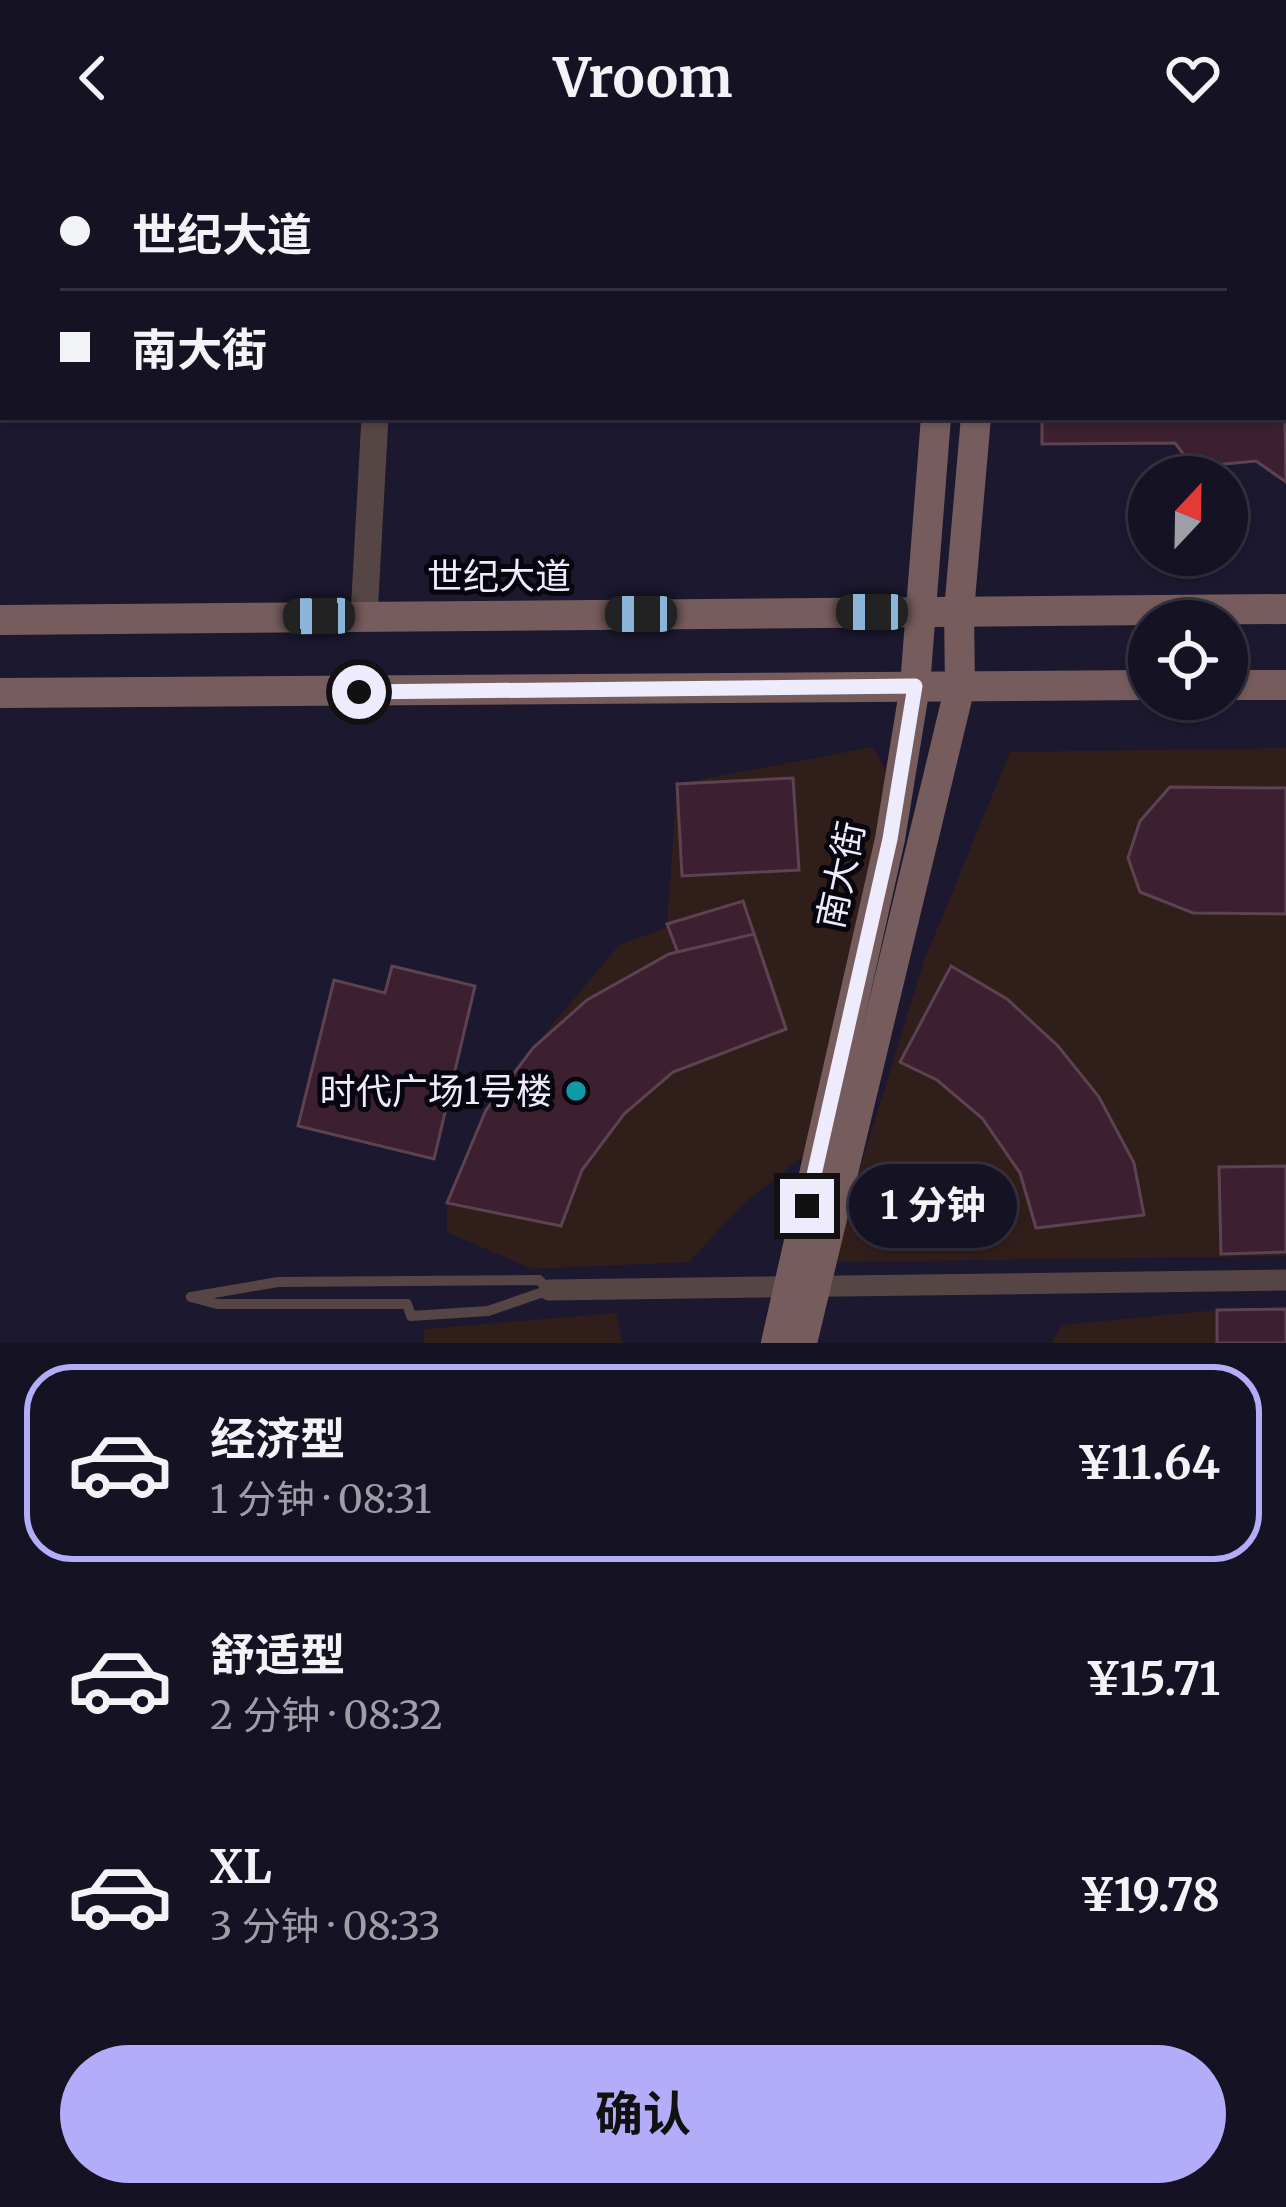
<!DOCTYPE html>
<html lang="zh">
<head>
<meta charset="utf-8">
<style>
  :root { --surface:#151223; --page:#1e1b2b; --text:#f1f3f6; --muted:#9d9ea6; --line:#343241; --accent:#b3adf9 }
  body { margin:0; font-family:Merriweather,"Noto Sans SC",serif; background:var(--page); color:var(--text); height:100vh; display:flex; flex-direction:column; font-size:45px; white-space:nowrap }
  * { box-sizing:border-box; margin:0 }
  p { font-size:39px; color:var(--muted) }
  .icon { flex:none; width:66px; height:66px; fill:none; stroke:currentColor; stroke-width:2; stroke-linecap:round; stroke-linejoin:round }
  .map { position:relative; height:1187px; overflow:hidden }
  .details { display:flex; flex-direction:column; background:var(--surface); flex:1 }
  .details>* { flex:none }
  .banner { position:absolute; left:0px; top:0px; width:1287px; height:264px; box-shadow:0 3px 9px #0004,0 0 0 3px var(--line); display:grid; align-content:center; height:264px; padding:0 60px; background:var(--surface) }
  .needle { width:78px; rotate:22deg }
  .fabs { position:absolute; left:1128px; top:300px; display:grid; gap:24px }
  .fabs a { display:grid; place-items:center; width:120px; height:120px; border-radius:50%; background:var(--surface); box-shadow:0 3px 9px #0004,0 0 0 3px var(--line); font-size:60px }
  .end { position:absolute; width:54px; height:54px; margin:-27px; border:15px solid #edebfc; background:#111; box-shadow:0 0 0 6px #111 }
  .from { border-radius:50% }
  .bubble { position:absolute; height:84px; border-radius:42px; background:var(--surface); box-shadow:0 3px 9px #0004,0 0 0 3px var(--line); font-size:39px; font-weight:700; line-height:84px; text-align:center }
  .car { position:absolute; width:36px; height:72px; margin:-36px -18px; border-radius:15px; box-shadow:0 0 9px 3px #0007; background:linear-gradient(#222 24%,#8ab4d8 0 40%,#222 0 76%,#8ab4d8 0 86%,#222 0) }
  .banner b { display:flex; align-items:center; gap:42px; height:114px; font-size:45px }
  .banner b+b { border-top:3px solid var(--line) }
  .banner i { width:30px; height:30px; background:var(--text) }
  ul { padding:21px 0 0; list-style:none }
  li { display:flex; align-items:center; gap:36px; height:198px; margin:0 24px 18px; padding:0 36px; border:6px solid transparent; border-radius:48px }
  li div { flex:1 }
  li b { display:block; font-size:45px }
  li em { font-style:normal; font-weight:700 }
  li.active { border-color:var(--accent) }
  li>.icon { width:108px; height:108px; stroke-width:1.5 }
  .action { display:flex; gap:24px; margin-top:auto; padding:24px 60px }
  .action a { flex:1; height:138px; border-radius:72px; background:var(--accent); color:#111; font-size:48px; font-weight:700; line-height:138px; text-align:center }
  header { display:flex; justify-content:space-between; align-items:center; height:156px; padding:0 60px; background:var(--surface); font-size:54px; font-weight:700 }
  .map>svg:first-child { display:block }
  .commercial { fill:#301e1a }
  .building { fill:#3c2030; stroke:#5d4251; stroke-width:3 }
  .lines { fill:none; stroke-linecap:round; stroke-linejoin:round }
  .service { stroke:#554545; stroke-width:10 }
  .minor { stroke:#554545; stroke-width:21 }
  .tertiary { stroke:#554545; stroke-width:27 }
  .secondary { stroke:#765c5c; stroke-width:30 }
  .route { stroke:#edebfc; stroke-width:15 }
  .culture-dot { fill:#0f9aa8; stroke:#07050e; stroke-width:4.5 }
  .labels { text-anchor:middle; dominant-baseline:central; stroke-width:10; stroke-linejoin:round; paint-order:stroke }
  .street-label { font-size:36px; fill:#edebfc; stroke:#07050e }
  .poi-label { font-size:36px; fill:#edebfc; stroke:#07050e; text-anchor:end }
</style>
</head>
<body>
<header><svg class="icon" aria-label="back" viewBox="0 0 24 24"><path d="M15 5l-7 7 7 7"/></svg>Vroom<svg class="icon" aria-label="heart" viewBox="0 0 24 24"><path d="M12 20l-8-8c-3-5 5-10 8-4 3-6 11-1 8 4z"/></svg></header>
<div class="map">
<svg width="1286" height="1187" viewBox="0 0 1286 1187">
  <rect width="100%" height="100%" fill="#1c182f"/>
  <!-- commercial -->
  <g class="commercial">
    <path d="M873,591L901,644L849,795L804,1000L742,1049L689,1106L532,1113L447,1076V1047L533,892L619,789L692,762L667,768L677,628Z"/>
    <path d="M1286,592V1100L831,1106L924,805L1010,596Z"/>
    <path d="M1217,1154V1187H1051L1062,1169Z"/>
    <path d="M616,1157L623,1187H424V1173Z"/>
  </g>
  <!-- building -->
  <g class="building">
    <path d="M1284,201L1286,326L1256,305L1193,311L1175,287L1042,288V261H1284Z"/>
    <path d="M793,622L799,714L682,720L677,628Z"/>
    <path d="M1170,631L1286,632V758L1193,757L1140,736L1128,702L1140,665Z"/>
    <path d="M743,745L786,873L716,897L667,768Z"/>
    <path d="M754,778L786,873L673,916L624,958L582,1014L561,1070L447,1047L486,954L533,892L587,844L669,798Z"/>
    <path d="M392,810L475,830L434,1003L298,970L334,824L385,837Z"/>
    <path d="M951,810L1007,843L1058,890L1099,941L1134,1007L1144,1059L1036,1072L1020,1017L982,962L937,924L900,906Z"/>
    <path d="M1286,1010V1096L1221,1098L1219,1011Z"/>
    <path d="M1286,1153V1187H1217V1154Z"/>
  </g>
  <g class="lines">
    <!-- service -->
    <g class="service">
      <path d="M191,1141L217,1148H407L411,1160L488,1155L549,1134"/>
      <path d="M191,1141L278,1126L539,1124L549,1134"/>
    </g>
    <!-- minor -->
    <path class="minor" d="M549,1134L1286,1124"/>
    <!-- tertiary -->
    <g class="tertiary">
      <path d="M389,3V0"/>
      <path d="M364,460L375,261"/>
    </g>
    <!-- secondary -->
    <g class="secondary">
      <path d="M960,3V0"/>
      <path d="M997,3L998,0"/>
      <path d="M0,464L1286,453"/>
      <path d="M1227,529H1286"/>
      <path d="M0,537L1149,529"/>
      <path d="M776,1187L890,683L915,530L936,261"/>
      <path d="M802,1187L960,530L959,455L976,261"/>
    </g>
  </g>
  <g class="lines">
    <!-- route -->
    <path class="route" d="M359,536L915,530L890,683L807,1050"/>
  </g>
  <!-- markers -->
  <circle class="culture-dot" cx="576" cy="935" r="12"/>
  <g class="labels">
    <!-- street labels -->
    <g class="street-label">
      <text x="499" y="420">世纪大道</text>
      <text transform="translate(841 719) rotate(-78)">南大街</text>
    </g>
    <!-- poi labels -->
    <g class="poi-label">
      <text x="552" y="935">时代广场1号楼</text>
    </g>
  </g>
</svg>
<div class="fabs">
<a><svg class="needle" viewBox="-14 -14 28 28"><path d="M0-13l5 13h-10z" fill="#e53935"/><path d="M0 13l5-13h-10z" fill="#9d9ea6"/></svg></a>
<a><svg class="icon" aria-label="locate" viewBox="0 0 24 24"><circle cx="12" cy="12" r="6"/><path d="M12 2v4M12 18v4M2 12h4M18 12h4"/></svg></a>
</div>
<i class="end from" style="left:359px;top:536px"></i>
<i class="end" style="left:807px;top:1050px"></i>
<div class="bubble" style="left:849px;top:1008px;width:168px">1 分钟</div>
<i class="car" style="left:872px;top:456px;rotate:270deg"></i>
<i class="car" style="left:641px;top:458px;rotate:270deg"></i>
<i class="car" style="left:319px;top:460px;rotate:269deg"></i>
<div class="banner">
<b><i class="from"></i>世纪大道</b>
<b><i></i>南大街</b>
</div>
</div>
<section class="details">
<ul>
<li class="active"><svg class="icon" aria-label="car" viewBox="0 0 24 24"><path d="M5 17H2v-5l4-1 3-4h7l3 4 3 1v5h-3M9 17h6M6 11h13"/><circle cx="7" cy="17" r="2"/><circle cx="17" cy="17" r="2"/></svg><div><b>经济型</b><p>1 分钟 · 08:31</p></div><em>¥11.64</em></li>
<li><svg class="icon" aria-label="car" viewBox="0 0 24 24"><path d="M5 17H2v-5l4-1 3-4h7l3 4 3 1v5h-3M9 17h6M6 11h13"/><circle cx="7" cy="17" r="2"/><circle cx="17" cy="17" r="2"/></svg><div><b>舒适型</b><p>2 分钟 · 08:32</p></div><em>¥15.71</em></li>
<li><svg class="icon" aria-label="car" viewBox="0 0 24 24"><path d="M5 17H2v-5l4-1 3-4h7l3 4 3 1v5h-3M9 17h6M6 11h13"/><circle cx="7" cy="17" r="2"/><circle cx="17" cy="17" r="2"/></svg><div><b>XL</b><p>3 分钟 · 08:33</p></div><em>¥19.78</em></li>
</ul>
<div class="action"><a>确认</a></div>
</section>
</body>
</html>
